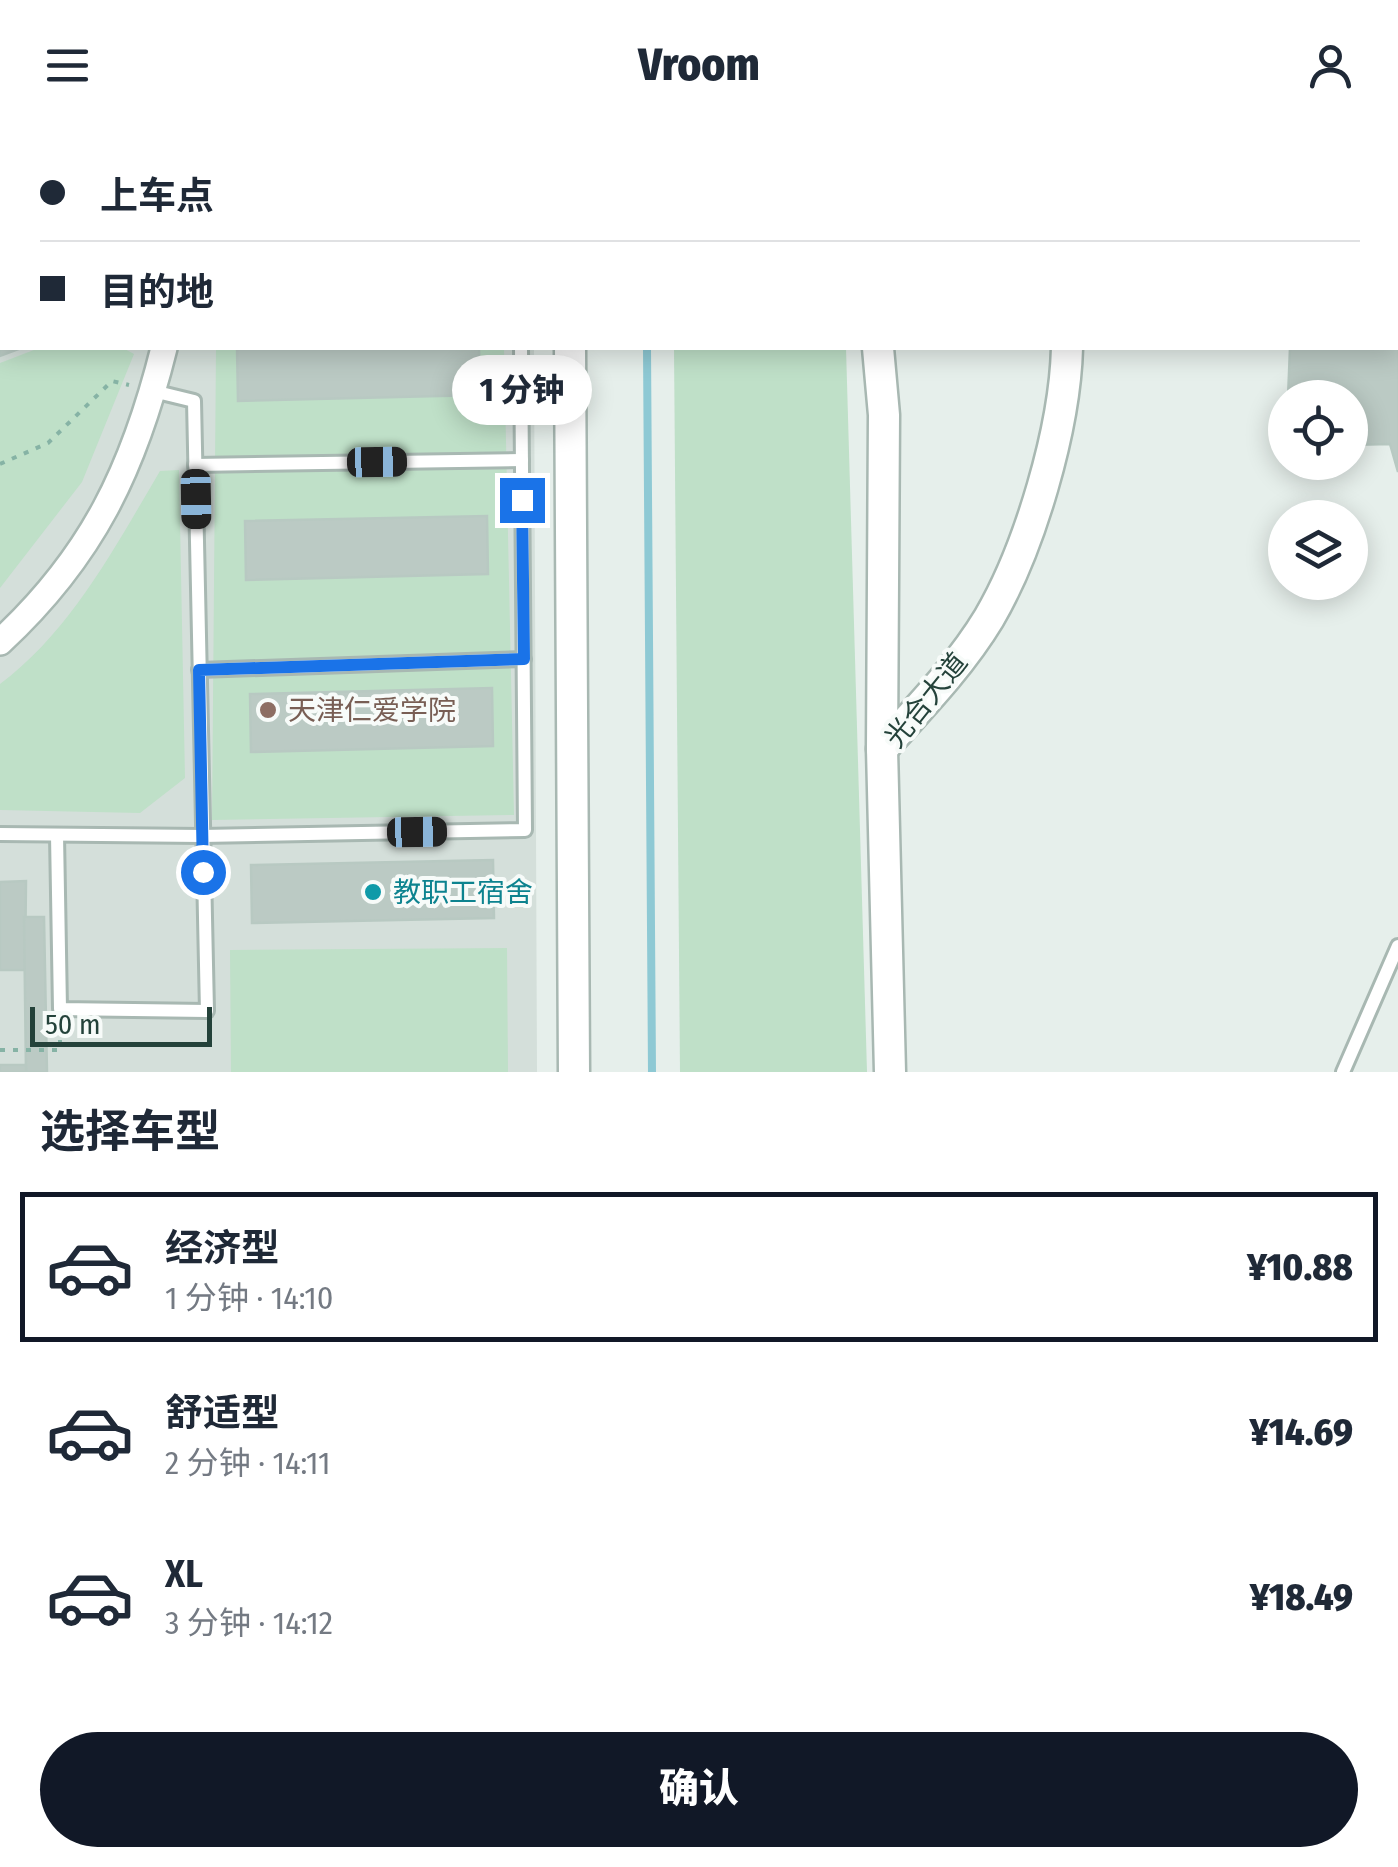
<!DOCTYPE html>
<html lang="zh">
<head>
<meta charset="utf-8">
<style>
  :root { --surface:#fff; --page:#f2f2f3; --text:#1f2937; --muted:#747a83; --line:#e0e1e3; --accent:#111827 }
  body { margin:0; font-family:"Fira Sans Condensed","Noto Sans SC",sans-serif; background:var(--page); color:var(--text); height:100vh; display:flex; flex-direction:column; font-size:38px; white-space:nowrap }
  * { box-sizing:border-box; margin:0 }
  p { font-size:32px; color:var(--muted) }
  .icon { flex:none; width:55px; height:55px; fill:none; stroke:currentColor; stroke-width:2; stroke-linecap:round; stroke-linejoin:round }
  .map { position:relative; height:942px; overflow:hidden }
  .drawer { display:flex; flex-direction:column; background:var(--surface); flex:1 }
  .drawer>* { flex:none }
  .guide { position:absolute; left:0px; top:0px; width:1400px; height:220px; box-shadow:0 5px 25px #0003; display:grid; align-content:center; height:220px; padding:0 40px; background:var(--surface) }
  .fabs { position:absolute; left:1268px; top:250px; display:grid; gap:20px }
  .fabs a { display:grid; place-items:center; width:100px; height:100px; border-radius:50%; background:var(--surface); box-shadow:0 5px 25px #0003; font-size:50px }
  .scale { position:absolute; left:30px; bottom:25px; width:182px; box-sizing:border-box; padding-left:10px; border:5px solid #24423a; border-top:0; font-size:28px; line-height:35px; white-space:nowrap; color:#24423a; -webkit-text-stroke:8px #f7fbf9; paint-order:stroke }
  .end { position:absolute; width:45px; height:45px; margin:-22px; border:12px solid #1a73e8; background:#fff; box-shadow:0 0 0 5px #fff }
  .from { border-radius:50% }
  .bubble { position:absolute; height:70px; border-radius:35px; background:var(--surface); box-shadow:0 5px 25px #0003; font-size:32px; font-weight:800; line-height:70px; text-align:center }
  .car { position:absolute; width:30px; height:60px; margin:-30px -15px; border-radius:12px; box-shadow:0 0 8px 2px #0007; background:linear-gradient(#222 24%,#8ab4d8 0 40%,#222 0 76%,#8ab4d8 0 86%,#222 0) }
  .guide b { display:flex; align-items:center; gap:35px; height:95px; font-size:38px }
  .guide b+b { border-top:2px solid var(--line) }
  .guide i { width:25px; height:25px; background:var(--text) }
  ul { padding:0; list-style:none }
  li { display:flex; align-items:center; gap:30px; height:150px; margin:0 20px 15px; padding:0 20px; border:5px solid transparent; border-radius:0px }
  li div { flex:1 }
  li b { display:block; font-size:38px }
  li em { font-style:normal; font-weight:800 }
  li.on { border-color:var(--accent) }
  li>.icon { width:90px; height:90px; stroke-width:1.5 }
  h2 { padding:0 40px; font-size:45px; line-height:120px }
  .primary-button { display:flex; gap:20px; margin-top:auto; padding:20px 40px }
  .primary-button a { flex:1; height:115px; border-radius:60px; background:var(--accent); color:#fff; font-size:40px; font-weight:800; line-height:115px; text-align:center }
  header { display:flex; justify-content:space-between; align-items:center; height:130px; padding:0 40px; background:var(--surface); font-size:45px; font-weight:800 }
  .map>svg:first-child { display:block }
  .built { fill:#d4dfda }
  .green { fill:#bfe0c8 }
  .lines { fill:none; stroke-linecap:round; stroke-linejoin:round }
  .stream { stroke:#8ec9d4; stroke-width:8 }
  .building { fill:#bbcac4; stroke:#b8c9c2; stroke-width:2.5 }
  .service-casing { stroke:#a8b8b2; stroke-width:18 }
  .minor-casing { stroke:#a8b8b2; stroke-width:30 }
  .tertiary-casing { stroke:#a8b8b2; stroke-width:35 }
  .path { stroke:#86b3a5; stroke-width:4; stroke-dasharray:5 8; stroke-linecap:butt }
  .service { stroke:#fff; stroke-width:12 }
  .minor { stroke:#fff; stroke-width:25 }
  .tertiary { stroke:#fff; stroke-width:30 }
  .route { stroke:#1a73e8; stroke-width:12 }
  .education-dot { fill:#8d6e63; stroke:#f7fbf9; stroke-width:4 }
  .culture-dot { fill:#0f9aa8; stroke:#f7fbf9; stroke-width:4 }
  .labels { text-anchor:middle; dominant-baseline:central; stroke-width:8; stroke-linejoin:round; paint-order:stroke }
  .street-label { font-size:28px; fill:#24423a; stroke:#f7fbf9 }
  .education-label { font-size:28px; fill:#785e54; stroke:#f7fbf9; text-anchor:start }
  .culture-label { font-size:28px; fill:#0d838f; stroke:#f7fbf9; text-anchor:start }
</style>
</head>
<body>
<header><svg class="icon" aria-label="menu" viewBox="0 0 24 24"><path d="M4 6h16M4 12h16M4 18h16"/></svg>Vroom<svg class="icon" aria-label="person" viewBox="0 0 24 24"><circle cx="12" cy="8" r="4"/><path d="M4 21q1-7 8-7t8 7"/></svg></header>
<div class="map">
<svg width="1398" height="942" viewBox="0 0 1398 942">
  <rect width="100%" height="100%" fill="#e6efeb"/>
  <!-- built -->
  <path class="built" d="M0,0H533L2,2V218H534L537,942H0Z"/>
  <!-- green -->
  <g class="green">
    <path d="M39,218H123L134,224L82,352L0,458V233Z"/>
    <path d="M216,218H504L514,685L212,690Z"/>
    <path d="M674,218H846L867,942H680Z"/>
    <path d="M179,340L185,648L140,683L0,680V554C71,501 115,417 160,341Z"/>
    <path d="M507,818L508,942H231L230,820Z"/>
  </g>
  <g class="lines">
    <!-- stream -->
    <g class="stream">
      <path d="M646,0V2"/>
      <path d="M647,218L652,942"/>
    </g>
  </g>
  <!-- building -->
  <g class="building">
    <path d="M1227,0H1398V87V2H1227Z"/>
    <path d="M2,105V218H21L0,226Z"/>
    <path d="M1398,147V342L1390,314L1350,315V268H1288L1290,218H1398Z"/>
    <path d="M237,218H479L480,265L238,271Z"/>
    <path d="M487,386L488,444L246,450L245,391Z"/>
    <path d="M492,558L493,616L251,622L250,564Z"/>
    <path d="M493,730L494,788L252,793L251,735Z"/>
    <path d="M26,751L25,840H0V752Z"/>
    <path d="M24,787H44L47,942H26Z"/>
    <rect x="0" y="935" width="26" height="7"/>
  </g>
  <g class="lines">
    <defs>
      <g id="service">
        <path d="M519,0V2"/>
        <path d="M139,2L146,0"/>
        <path d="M0,59L2,58"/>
        <path d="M195,335L522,330"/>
        <path d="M199,540L524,529"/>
        <path d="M0,704L202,706L525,700L521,218"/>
        <path d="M57,705L60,879L207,881L194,271L153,261"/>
        <path d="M1343,942L1398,816"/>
      </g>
      <g id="minor">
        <path d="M170,0L171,2"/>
        <path d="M0,512C93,426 134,338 164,218"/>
      </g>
      <g id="tertiary">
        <path d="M569,0V2"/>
        <path d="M850,0V2"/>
        <path d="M1032,0V2"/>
        <path d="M570,218L574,942"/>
        <path d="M878,218L884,285L882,619L890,942"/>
        <path d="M882,619C920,577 960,536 989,488C1030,418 1065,298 1067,218"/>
      </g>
    </defs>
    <!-- service casing -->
    <use href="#service" class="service-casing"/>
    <!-- minor casing -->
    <use href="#minor" class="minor-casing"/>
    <!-- tertiary casing -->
    <use href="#tertiary" class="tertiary-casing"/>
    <!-- path -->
    <g class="path">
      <path d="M0,334L48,313L112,251L129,255"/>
      <path d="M0,920H60V895"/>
    </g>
    <!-- service -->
    <use href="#service" class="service"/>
    <!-- minor -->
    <use href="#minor" class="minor"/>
    <!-- tertiary -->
    <use href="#tertiary" class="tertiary"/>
  </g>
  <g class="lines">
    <!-- route -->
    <path class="route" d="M203,742L199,540L524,529L522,370"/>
  </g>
  <!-- markers -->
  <circle class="education-dot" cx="268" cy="580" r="10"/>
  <circle class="culture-dot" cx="373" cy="762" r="10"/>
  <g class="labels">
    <!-- street labels -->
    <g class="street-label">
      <text transform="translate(926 570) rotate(-51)">光合大道</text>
    </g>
    <!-- education labels -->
    <g class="education-label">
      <text x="288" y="580">天津仁爱学院</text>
    </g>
    <!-- culture labels -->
    <g class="culture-label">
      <text x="393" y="762">教职工宿舍</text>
    </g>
  </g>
</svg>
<div class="fabs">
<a><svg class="icon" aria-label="locate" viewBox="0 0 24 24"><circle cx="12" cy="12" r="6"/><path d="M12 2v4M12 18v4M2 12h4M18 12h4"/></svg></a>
<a><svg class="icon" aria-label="layers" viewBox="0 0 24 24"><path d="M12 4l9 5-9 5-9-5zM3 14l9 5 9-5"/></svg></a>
</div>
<div class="scale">50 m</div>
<i class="end from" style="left:203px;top:742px"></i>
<i class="end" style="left:522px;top:370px"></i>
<div class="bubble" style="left:452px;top:225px;width:140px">1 分钟</div>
<i class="car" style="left:377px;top:332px;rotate:89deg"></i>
<i class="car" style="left:196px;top:369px;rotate:179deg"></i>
<i class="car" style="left:417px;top:702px;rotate:89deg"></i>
<div class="guide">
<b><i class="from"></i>上车点</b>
<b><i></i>目的地</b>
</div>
</div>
<section class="drawer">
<h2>选择车型</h2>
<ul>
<li class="on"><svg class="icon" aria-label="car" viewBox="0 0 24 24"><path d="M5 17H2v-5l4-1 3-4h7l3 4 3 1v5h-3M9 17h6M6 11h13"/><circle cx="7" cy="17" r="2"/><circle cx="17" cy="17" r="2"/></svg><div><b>经济型</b><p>1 分钟 · 14:10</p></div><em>¥10.88</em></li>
<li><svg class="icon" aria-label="car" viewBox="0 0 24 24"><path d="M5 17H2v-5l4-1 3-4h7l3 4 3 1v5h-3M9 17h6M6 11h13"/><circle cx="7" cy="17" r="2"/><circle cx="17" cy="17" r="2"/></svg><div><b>舒适型</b><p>2 分钟 · 14:11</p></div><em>¥14.69</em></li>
<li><svg class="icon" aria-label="car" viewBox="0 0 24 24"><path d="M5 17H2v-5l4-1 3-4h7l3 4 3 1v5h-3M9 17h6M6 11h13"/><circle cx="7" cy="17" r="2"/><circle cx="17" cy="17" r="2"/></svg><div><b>XL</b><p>3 分钟 · 14:12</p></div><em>¥18.49</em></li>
</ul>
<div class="primary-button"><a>确认</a></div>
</section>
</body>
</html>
